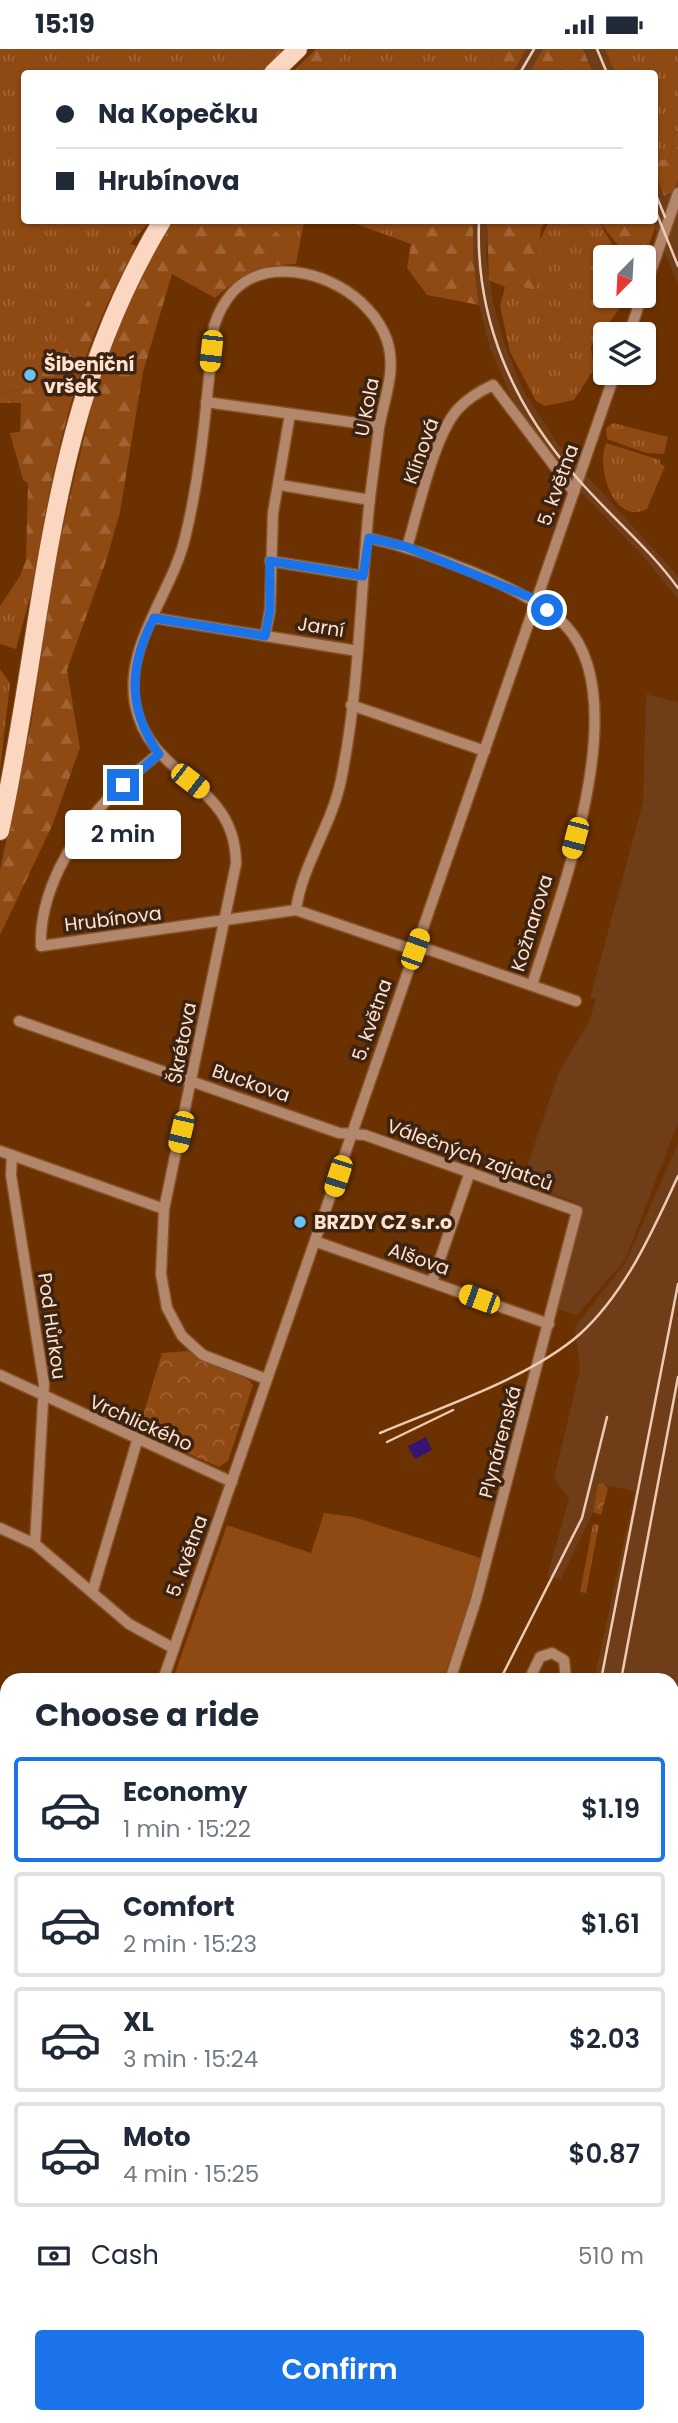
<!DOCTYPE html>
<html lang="en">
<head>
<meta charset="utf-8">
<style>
  :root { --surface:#fff; --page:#f6f6f7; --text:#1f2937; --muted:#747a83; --line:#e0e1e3; --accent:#1a73e8 }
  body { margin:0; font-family:Poppins,sans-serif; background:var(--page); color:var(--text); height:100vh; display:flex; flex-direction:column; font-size:26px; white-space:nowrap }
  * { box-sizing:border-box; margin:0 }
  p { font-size:23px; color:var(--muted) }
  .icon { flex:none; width:38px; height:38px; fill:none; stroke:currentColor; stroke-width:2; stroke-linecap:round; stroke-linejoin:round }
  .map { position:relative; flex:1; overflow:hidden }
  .side { position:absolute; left:0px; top:1624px; width:679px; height:751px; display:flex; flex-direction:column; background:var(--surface); border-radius:21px 21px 0 0; box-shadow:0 2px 5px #0004 }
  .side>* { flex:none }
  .top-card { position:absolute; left:21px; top:21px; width:637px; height:154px; border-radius:7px; box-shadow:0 2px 5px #0004; display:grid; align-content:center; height:154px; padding:0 35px; background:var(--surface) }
  .needle { width:46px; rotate:204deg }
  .fabs { position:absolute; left:593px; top:196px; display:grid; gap:14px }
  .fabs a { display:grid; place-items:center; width:63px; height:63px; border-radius:7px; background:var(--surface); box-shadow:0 2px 5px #0004; font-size:35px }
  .end { position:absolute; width:32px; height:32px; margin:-16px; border:9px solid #1a73e8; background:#fff; box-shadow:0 0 0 4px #fff }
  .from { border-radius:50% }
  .bubble { position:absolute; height:49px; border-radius:7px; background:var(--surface); box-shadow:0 2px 5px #0004; font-size:23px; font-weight:600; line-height:49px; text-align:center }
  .car { position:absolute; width:21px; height:42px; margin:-21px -10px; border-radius:9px; box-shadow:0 0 5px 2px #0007; background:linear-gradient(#f5c518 24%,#345 0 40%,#f5c518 0 76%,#345 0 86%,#f5c518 0) }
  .top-card b { display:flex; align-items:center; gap:24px; height:66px; font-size:26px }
  .top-card b+b { border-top:2px solid var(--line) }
  .top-card i { width:18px; height:18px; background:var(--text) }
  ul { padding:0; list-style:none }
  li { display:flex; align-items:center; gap:21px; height:105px; margin:0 14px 10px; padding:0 21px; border:4px solid var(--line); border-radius:7px }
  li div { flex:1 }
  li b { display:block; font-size:26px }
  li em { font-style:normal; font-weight:600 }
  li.current { border-color:var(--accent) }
  li>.icon { width:63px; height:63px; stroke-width:1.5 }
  h2 { padding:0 35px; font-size:32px; line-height:84px }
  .pay { display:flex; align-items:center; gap:18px; height:77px; padding:0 35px; font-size:26px }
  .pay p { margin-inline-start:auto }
  .cta { display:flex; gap:14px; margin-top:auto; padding:14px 35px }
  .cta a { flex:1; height:80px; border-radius:7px; background:var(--accent); color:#fff; font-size:28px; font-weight:600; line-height:80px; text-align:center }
  .status { display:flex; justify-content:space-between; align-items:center; height:49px; padding:0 35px; background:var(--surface); direction:ltr }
  .status svg { height:19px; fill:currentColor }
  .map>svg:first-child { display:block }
  .built { fill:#703d19 }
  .grass { fill:url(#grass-tufts) }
  .forest { fill:url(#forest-firs) }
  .park { fill:url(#park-crowns) }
  .pitch { fill:#8f4913 }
  .water { fill:#371472 }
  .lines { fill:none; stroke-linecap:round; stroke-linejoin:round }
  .minor-casing { stroke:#865125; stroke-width:13 }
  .primary-casing { stroke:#865125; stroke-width:20 }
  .minor { stroke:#b3876c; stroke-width:10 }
  .primary { stroke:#fbd7c1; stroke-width:18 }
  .rail { stroke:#eccbb5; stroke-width:2.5 }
  .route { stroke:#1a73e8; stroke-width:9 }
  .poi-dot { fill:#6ac3f1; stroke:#3d2311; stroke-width:2.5 }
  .labels { text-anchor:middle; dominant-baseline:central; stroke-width:7; stroke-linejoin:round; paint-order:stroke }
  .poi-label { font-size:19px; font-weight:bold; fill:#ffe2d0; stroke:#3d2311; text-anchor:start }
  .street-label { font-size:19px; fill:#ffe2d0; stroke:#3d2311 }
</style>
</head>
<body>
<div class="status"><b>15:19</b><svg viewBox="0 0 49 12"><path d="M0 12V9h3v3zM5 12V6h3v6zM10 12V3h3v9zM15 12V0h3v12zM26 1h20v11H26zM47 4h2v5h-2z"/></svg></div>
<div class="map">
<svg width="678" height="2374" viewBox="0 0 678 2374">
  <defs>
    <pattern id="grass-tufts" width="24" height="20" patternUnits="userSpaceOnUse" patternTransform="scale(1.75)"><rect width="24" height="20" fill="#8f4913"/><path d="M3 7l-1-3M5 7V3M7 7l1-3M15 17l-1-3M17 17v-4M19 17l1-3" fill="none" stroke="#a06334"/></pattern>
    <pattern id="forest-firs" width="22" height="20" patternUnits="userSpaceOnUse" patternTransform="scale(1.75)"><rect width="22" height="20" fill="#8f4913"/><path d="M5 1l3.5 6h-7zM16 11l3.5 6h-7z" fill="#a06334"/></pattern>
    <pattern id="park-crowns" width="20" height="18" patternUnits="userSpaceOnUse" patternTransform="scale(1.75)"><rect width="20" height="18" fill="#8f4913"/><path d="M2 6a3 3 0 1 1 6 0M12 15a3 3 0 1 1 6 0" fill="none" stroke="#a06334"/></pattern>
  </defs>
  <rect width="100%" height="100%" fill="#6b3100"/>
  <!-- built -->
  <g class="built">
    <path d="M526,0H543L529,24H513Z"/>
    <path d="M583,0H605L615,24H593Z"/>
    <path d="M655,122L664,147L674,142L678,130V236L652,172Z"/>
    <path d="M473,172H487L486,208L493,253L504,294L523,341L557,394L678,527V550L642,506L573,435L526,373L511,347L490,299L479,256L473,209Z"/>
    <path d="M646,645L678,653V1074L625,1211L577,1266L546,1257L573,1152L521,1135L559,1023L589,973L596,950L590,949L643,754Z"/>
    <path d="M678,1094V2000L672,1998V1822L676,1807L672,1805V1631H594L635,1442L598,1435L593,1463L561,1530L547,1528L569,1450L554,1429L580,1321L575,1278L626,1213Z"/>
  </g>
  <!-- grass -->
  <g class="grass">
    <path d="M0,0H254L235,24H24V172H150C104,223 68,281 32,339L0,344Z"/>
    <path d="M351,0H495L489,24H319Z"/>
    <path d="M615,0H678V82L674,84L671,109L662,111L655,100L654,24H624Z"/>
    <path d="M264,172H304L296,215L282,188Z"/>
    <path d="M348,172H421L411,195Z"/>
    <path d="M549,172H599L619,208H606V247H629L591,298L594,320L574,351L545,357L536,352L510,303L500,257L505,238L511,235L535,241L539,193Z"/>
    <path d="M613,374L668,388L664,405L646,404L607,390L606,379Z"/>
    <path d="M606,394L660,411V415L665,417L647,460C612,477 596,416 606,394Z"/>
    <path d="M20,527L23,547L31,544L16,600L0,595V557Z"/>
    <path d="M0,620L10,634L0,722Z"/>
    <path d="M593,1475L599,1476L586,1544L580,1543Z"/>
    <path d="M0,2143L7,2144V2168L0,2179Z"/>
  </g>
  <!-- forest -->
  <g class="forest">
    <path d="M254,0H285L261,24H235Z"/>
    <path d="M316,0H351L319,24H291Z"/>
    <path d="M495,0H526L513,24H489Z"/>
    <path d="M543,0H583L593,24H529Z"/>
    <path d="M605,0H615L624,24H615Z"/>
    <path d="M678,82V130L674,142L664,147L655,122L654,100L662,111L671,109L674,84Z"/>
    <path d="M173,172H264L282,188L296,215C257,216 244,223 215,249L172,225L143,323L120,463L107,509L67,621L80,699L52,777L0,886V821L31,676L53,522L73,434L102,316L142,226Z"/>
    <path d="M421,172H473V209L479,256L427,246L407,219L411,195Z"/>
    <path d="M487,172H546L541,179L535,241L511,235L505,238L489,231Z"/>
    <path d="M599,172H652L655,179L644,208H627Z"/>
    <path d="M129,194L136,197C121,227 105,257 93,289C61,371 46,457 31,544L23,547L20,527L26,511L28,434L23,431L10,384L20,383L21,354H0V344L32,339L53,301Z"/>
  </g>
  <!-- park -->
  <g class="park">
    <path d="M188,1302L243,1327L253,1336L228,1412L219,1418L138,1383L162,1304Z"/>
    <path d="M603,1434L608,1440L601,1466L593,1463L598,1435Z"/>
  </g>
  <!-- pitch -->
  <path class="pitch" d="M324,1464L354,1468L484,1510L443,1631H191L175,1624L227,1476L311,1504Z"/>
  <!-- water -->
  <path class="water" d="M426,1388L432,1401L415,1410L408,1397Z"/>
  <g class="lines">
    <defs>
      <g id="minor">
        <path d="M644,242L678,144"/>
        <path d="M629,285L642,247"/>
        <path d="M206,353L379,377"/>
        <path d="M280,436L370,451"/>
        <path d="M369,489C421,501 530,539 566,577C636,652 559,850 532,936"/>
        <path d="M407,498C418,463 434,386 458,360C468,349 480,342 493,336L574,443"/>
        <path d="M270,512L363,527"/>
        <path d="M154,569L358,602"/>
        <path d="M265,587L270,561L273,464L290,365"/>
        <path d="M351,656L485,702"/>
        <path d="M158,705C141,720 121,734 106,752C71,789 39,845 41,897L296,861L405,898L430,901L576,952"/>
        <path d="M19,972L339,1084L365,1086L577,1162L476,1551L450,1631"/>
        <path d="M0,1102L164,1160"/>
        <path d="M12,1106L11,1126L44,1335L35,1495"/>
        <path d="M317,1193L549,1275"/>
        <path d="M432,1233L470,1123"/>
        <path d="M0,1326L232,1433"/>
        <path d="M266,1330L203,1306L182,1287L167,1259L161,1225L164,1160L236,815C236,731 150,732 135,655C124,596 172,544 185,489C202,420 207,347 214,277C223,250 238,230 267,224C314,215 371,246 387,291C397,322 384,349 379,379C376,402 373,425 370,448C360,542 360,638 341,731C332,776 302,816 296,861"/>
        <path d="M0,1479L35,1495L129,1575L173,1599"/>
        <path d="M93,1541L137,1392"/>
        <path d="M163,1631L615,324"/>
        <path d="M529,1631L540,1608L552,1604L564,1611L566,1631"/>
        <path d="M0,1648L7,1651"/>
        <path d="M0,1770L7,1773"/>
        <path d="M0,1867L7,1868"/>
        <path d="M0,2100L7,2085"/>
        <path d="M0,2132L7,2134"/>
        <path d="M672,2195L678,2194"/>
        <path d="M672,2290L678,2266"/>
        <path d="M0,2293L7,2296"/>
        <path d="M672,2309L678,2307"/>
        <path d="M211,2368L226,2374"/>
        <path d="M412,2368L415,2374"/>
        <path d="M21,2374L24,2368"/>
        <path d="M95,2374L98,2368"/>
        <path d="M292,2374L294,2368"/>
        <path d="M550,2374L558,2368"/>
      </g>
      <g id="primary">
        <path d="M273,24L298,0"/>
        <path d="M0,782C47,567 44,368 162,172"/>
      </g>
    </defs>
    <!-- minor casing -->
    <use href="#minor" class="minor-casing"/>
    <!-- primary casing -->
    <use href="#primary" class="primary-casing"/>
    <!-- minor -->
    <use href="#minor" class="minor"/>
    <!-- primary -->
    <use href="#primary" class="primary"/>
    <!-- rail -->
    <g class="rail">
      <path d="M597,0L607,24"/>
      <path d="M520,24L534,0"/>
      <path d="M654,141L665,168"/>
      <path d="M654,158L678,217"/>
      <path d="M479,172C475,270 513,357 577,429C610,467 649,499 678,539"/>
      <path d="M380,1384C441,1358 530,1329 580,1285C625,1244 653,1182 678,1127"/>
      <path d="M387,1393L453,1361"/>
      <path d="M500,1631L582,1469L607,1368"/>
      <path d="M601,1631L678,1235"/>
      <path d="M621,1631L678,1328"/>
      <path d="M641,2368L643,2374"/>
    </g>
  </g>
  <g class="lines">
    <!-- route -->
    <path class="route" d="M123,736L159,705C127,660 129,616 154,569L265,587L270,561V512L363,527L369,489L407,498L537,551L547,561"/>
  </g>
  <!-- markers -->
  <g class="poi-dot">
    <circle cx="30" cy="326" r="7"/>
    <circle cx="300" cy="1173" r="7"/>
  </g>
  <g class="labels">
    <!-- poi labels -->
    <g class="poi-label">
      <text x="44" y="315">Šibeniční<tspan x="44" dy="22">vršek</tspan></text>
      <text x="314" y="1173">BRZDY CZ s.r.o</text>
    </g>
    <!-- street labels -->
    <g class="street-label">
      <text transform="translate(367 358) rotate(-79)">U Kola</text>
      <text transform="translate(421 402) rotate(-70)">Klínová</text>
      <text transform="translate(558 436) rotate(-70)">5. května</text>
      <text transform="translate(321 578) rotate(9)">Jarní</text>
      <text transform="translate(113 870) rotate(-7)">Hrubínova</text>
      <text transform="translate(532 874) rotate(-73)">Kožnarova</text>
      <text transform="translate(372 971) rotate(-71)">5. května</text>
      <text transform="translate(182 994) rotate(-79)">Škrétova</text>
      <text transform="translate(251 1034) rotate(19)">Buckova</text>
      <text transform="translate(470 1106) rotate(20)">Válečných zajatců</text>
      <text transform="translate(419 1210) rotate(19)">Alšova</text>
      <text transform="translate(52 1277) rotate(82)">Pod Hůrkou</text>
      <text transform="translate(141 1374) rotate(24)">Vrchlického</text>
      <text transform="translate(500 1393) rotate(-75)">Plynárenská</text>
      <text transform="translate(187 1507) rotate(-70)">5. května</text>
    </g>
  </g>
</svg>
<div class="fabs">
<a><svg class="needle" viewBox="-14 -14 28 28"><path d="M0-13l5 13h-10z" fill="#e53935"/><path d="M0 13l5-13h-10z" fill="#747a83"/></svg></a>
<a><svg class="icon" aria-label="layers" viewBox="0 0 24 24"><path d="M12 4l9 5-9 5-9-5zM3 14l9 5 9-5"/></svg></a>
</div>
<i class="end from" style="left:547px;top:561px"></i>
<i class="end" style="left:123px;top:736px"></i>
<div class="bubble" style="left:65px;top:761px;width:116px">2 min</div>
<i class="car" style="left:211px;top:302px;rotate:186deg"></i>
<i class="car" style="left:190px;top:732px;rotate:128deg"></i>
<i class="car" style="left:575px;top:789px;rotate:195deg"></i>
<i class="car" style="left:415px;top:900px;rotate:20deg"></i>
<i class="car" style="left:181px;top:1083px;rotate:193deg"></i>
<i class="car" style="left:338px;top:1127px;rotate:198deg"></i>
<i class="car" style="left:479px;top:1250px;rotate:290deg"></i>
<div class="top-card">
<b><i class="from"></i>Na Kopečku</b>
<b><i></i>Hrubínova</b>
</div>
<section class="side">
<h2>Choose a ride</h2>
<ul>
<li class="current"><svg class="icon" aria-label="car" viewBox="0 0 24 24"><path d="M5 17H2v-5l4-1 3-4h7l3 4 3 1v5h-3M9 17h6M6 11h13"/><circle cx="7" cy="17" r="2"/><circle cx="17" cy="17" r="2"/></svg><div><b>Economy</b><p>1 min · 15:22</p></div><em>$1.19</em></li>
<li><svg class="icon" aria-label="car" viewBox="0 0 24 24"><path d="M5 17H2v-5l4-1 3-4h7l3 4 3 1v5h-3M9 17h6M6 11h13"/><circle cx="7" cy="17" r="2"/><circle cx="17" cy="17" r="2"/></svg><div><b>Comfort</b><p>2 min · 15:23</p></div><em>$1.61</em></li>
<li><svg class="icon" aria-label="car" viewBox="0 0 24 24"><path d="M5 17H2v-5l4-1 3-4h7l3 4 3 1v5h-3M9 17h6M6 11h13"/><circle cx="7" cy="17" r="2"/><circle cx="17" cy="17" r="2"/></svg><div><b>XL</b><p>3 min · 15:24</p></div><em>$2.03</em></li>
<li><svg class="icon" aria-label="car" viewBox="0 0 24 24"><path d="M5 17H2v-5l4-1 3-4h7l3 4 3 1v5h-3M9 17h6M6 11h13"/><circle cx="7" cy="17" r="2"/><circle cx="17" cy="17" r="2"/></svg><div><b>Moto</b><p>4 min · 15:25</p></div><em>$0.87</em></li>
</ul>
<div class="pay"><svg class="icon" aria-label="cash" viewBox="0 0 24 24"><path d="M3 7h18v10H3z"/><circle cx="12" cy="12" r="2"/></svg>Cash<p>510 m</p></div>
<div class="cta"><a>Confirm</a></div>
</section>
</div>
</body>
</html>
